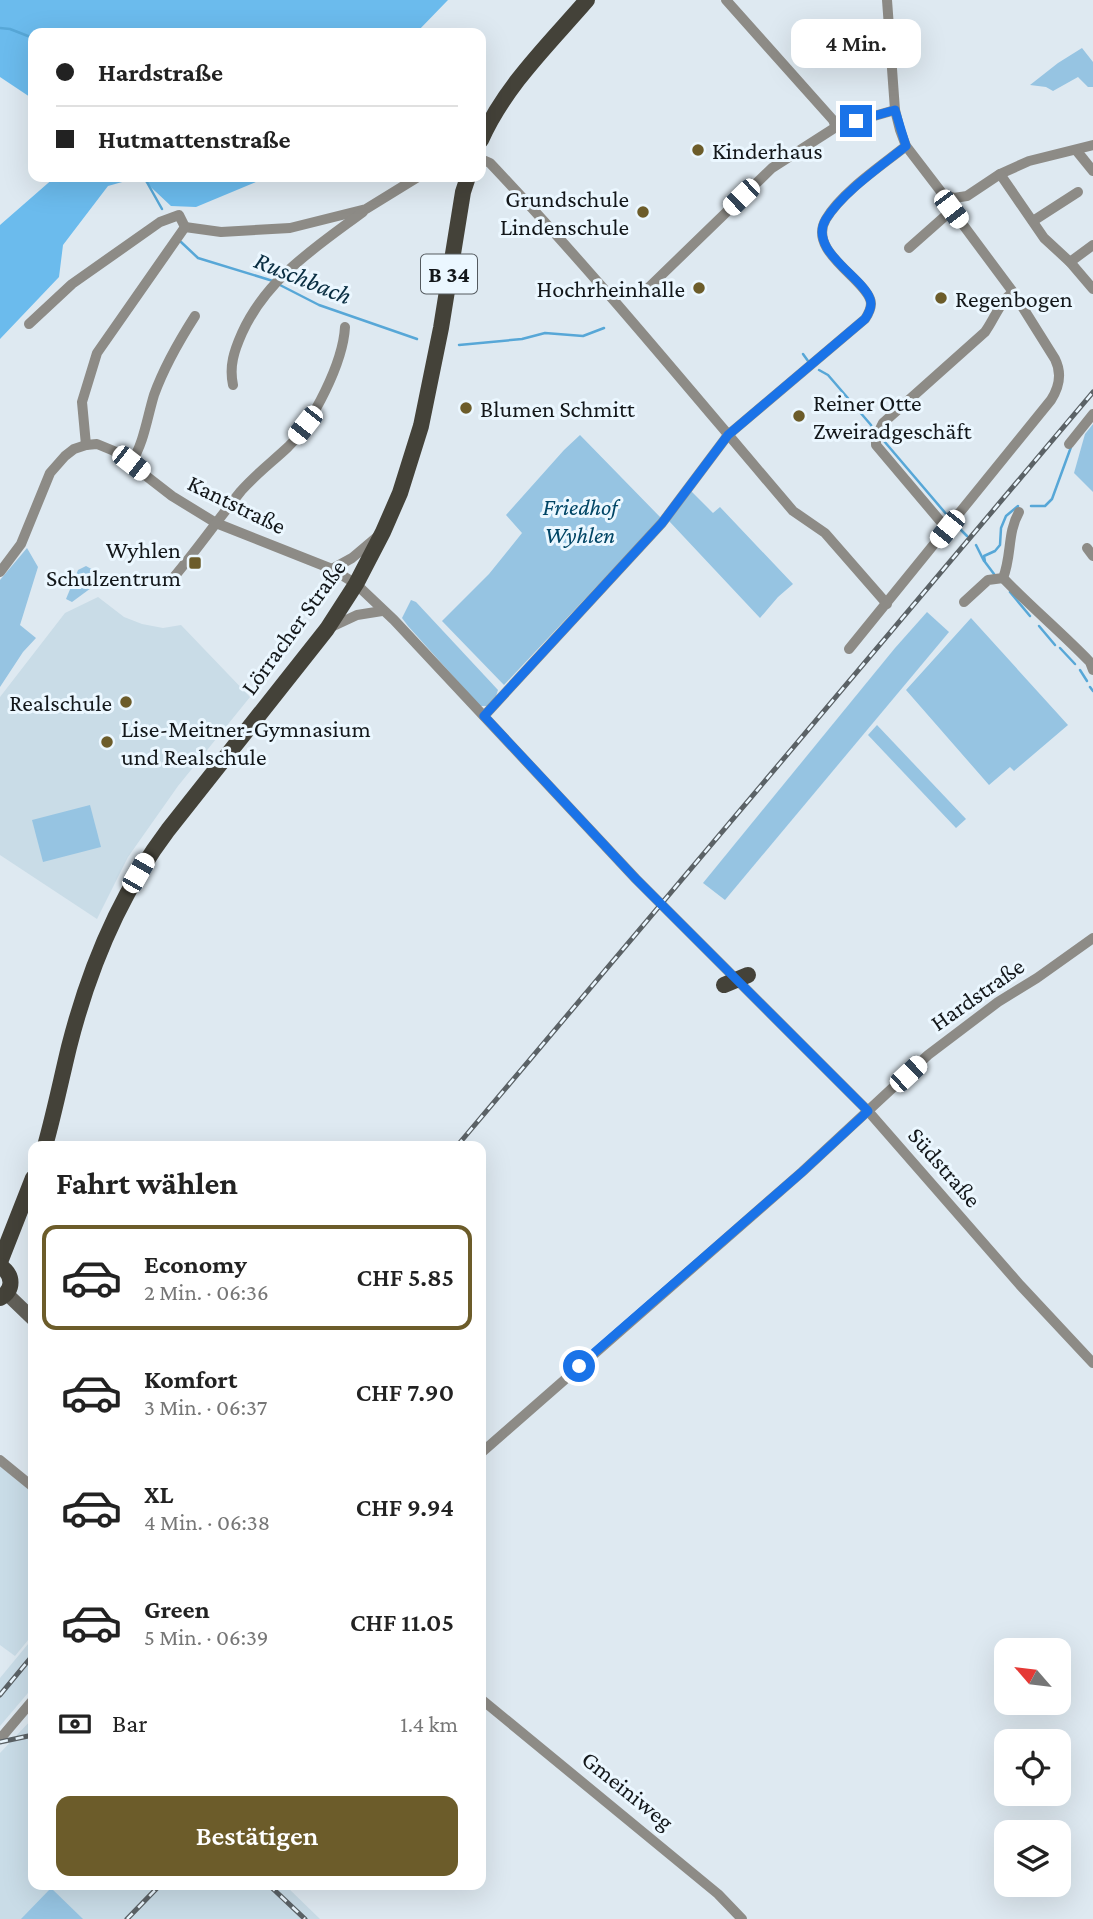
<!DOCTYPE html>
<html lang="de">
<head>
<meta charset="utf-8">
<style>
  :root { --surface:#fff; --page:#f2f2f2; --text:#222; --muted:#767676; --line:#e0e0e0; --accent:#6c5c2a }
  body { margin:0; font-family:"Crimson Pro",serif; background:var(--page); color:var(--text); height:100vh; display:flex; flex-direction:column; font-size:26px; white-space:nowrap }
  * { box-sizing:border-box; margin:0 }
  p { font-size:23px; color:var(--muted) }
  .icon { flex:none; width:38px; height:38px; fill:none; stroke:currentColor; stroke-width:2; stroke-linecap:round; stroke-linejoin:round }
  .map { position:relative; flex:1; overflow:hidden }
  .drawer { position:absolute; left:28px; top:1141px; width:458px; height:749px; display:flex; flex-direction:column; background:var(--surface); border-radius:14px; box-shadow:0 7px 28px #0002 }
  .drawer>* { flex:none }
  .top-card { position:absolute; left:28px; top:28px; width:458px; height:154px; border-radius:14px; box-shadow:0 7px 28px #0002; display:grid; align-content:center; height:154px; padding:0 28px; background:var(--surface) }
  .needle { width:46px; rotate:298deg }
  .fabs { position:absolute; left:994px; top:1638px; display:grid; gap:14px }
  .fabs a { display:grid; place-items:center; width:77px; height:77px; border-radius:14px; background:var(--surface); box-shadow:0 7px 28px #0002; font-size:35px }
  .end { position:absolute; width:32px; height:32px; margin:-16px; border:9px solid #1a73e8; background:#fff; box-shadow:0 0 0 4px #fff }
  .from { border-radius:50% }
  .bubble { position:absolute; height:49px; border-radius:14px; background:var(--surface); box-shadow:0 7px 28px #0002; font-size:23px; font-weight:600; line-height:49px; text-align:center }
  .car { position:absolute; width:21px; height:42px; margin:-21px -10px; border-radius:9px; box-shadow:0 0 5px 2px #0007; background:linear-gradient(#fff 24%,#345 0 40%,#fff 0 76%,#345 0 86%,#fff 0) }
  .top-card b { display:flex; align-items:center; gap:24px; height:66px; font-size:26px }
  .top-card b+b { border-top:2px solid var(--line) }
  .top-card i { width:18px; height:18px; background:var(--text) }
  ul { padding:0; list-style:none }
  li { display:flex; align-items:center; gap:21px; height:105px; margin:0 14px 10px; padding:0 14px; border:4px solid transparent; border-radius:14px }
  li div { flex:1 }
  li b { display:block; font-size:26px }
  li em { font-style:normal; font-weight:600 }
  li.current { border-color:var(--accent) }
  li>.icon { width:63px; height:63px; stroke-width:1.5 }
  h2 { padding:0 28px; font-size:32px; line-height:84px }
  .pay { display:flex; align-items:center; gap:18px; height:77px; padding:0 28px; font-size:26px }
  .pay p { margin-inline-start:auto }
  .primary-button { display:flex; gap:14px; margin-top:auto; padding:14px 28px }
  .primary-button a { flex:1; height:80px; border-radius:14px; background:var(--accent); color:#fff; font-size:28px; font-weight:600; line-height:80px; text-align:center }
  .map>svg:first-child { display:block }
  .built { fill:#c9dce7 }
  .green { fill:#96c4e2 }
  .forest { fill:#6bbbed }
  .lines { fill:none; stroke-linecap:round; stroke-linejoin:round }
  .stream { stroke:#57a7d7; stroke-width:2.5 }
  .street { stroke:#8d8b86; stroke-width:10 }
  .secondary { stroke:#626059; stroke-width:14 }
  .primary { stroke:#444239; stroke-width:16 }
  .rail-casing { stroke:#5b6266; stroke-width:5 }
  .rail { stroke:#ebf7ff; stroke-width:2.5; stroke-dasharray:8; stroke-linecap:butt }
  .route { stroke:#1a73e8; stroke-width:9 }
  .poi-dot { fill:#6c5c2a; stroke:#ebf7ff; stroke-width:2.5 }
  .labels { text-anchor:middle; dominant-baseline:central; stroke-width:6; stroke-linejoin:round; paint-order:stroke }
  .shield { fill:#ebf7ff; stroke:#545a5f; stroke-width:2 }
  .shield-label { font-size:23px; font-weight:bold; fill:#13171a }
  .poi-label { font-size:24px; fill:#13171a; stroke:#ebf7ff; text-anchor:start }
  .street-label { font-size:24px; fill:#13171a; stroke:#ebf7ff }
  .park-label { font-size:24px; font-style:italic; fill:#004565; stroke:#ebf7ff }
  .water-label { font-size:26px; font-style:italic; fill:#092e42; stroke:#ebf7ff }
</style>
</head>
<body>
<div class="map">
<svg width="1093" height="1919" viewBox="0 0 1093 1919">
  <rect width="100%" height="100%" fill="#dee9f1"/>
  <!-- built -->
  <g class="built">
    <path d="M98,597L124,617L142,624L163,628L181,625L250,697L178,786L128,857L97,919L0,855V697L65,613Z"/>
    <path d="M0,1466L33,1493V1634L15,1656L0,1645Z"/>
    <path d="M33,1638V1687L0,1726V1678Z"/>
    <path d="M33,1718V1885H285L320,1919H0V1753Z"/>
  </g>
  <!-- green -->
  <g class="green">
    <path d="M1082,48L1093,62V87H1088L1078,77L1053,91L1046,87L1030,85L1058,63Z"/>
    <path d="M1093,424V492L1074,473L1085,434Z"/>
    <path d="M580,435L661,518L504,685L442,621L489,574L522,533L506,515L564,450Z"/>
    <path d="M691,491L713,513L720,507L793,584L778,597L760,618L669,521Z"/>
    <path d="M27,548L38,567L20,625L36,638L23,652L0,687V580Z"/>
    <path d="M86,566L106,577L72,602L66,599L78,570Z"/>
    <path d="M411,600L416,602L498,690L496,696L488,706H480L408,626L402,618Z"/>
    <path d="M927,612L949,632L725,900L703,883L895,648Z"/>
    <path d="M971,618L1068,725L1014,771L1010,767L989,785L906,690Z"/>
    <path d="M877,725L966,819L956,828L868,735Z"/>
    <path d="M90,805L101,847L43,862L32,820Z"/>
    <path d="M51,1888L83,1919H21Z"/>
  </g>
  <!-- forest -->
  <g class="forest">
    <path d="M0,0H448L416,33H33V99L0,77Z"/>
    <path d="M55,177H268L196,207L171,206L140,177L108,186L63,245L59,277L0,339V225Z"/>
  </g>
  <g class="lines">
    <!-- stream -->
    <g class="stream">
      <path d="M0,28L10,29L33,38"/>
      <path d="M144,177L162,209"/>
      <path d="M181,242L198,258L273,281"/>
      <path d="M278,284L319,305L417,339"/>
      <path d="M459,345L522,339L545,333L583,336L604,328"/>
      <path d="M803,354L808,361"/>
      <path d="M819,370L828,375L871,425L872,431"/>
      <path d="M884,441L947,515"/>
      <path d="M1031,506H1045L1052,499L1071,447"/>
      <path d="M958,527L967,536"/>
      <path d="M976,545L984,561"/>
      <path d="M994,574L985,562L984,556L995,551L1000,545L1001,528L1006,516L1018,506"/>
      <path d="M1010,592L1030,616"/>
      <path d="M1039,626L1055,645"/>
      <path d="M1060,648L1075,664"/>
      <path d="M1080,670L1087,681"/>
      <path d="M1090,687L1093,691"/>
    </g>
    <!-- street -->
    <g class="street">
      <path d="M726,0L833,120L836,127"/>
      <path d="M887,0L895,110L900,130L906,146L942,193L954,198L967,196L1000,174L1029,161L1093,145"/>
      <path d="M1076,150L1093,171"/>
      <path d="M481,159L490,163C596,275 693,394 793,511L825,533L887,604"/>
      <path d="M1000,174L1044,238L1070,262L1093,289"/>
      <path d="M1033,221L1078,192"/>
      <path d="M185,227L221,232L290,228L366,209L418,177"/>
      <path d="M909,248L952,210L953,204"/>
      <path d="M1070,262L1093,245"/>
      <path d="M643,293L772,168L836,127L895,110"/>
      <path d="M29,324L72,284L160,222L179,215L185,227"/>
      <path d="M233,385C229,366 234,351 242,333C267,278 316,247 363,212"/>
      <path d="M1069,444L1093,414"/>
      <path d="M86,445L82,402L97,353L185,227"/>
      <path d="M131,463C144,443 147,418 154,395C164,367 179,341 195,316"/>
      <path d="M947,529L876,445V437L883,423L985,332C995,318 999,303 1013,292"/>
      <path d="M1087,548L1093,556"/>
      <path d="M332,569L352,558L378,536"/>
      <path d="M0,572L21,544L50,473L65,456L74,449L86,445L97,444L114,451L172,496L216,523L332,569L356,584L394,620L636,879L868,1111L1020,1285L1093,1363"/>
      <path d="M1003,578C1031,607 1062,633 1090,662L1093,670"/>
      <path d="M168,584C194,554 216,522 241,491C256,474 272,462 288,447C313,422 343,363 345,327"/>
      <path d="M964,602L988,580L1003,578C1012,556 1007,533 1019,512"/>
      <path d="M329,628L357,615L382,611"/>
      <path d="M849,649L1051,400C1060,386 1062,373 1055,359L1013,292L952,210"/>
      <path d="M484,716L662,523L728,435L865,319C869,313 873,306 870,299C862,277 807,250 826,219C842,192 881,166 906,146"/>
      <path d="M481,1453L802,1172L928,1055L998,1002L1037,978L1093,938"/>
      <path d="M0,1460L33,1487"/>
      <path d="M481,1699L718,1894L742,1919"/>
      <path d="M0,1739L33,1700"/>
    </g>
    <!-- secondary -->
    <path class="secondary" d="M7,1294L33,1319"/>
    <!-- primary -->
    <g class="primary">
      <path d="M481,140C505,86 549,44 587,0"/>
      <path d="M724,985L748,975"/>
      <path d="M45,1146C54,1114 61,1080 69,1047C89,968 119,895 168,830L327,629L356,584L383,532L400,493L421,426L441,328L463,192L468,177"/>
      <path d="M0,1262L33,1178"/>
      <path d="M0,1266C14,1275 14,1290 0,1298"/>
    </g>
    <defs>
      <g id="rail">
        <path d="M457,1146L1093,392"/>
        <path d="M0,1695L33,1655"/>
        <path d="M0,1742L33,1735"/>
        <path d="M269,1885L305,1919"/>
        <path d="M127,1919L160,1885"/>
      </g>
    </defs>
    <!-- rail casing -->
    <use href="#rail" class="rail-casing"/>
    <!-- rail -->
    <use href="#rail" class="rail"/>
  </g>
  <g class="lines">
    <!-- route -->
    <path class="route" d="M579,1366L802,1172L868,1111L636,879L484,716L662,523L728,435L865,319C869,313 873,306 870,299C863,277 807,250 826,219C843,192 881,166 906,146L895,110L856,121"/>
  </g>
  <!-- markers -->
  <g class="poi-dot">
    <circle cx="698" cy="150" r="7"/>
    <circle cx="643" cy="212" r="7"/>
    <circle cx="699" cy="288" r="7"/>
    <circle cx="941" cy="298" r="7"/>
    <circle cx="466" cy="408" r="7"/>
    <circle cx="799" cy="416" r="7"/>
    <rect x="188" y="556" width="14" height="14" rx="3.5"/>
    <circle cx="126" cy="702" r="7"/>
    <circle cx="107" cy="742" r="7"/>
  </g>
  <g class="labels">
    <!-- shield labels -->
    <rect class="shield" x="421" y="254.5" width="56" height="39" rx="5"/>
    <g class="shield-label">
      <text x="449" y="274">B 34</text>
    </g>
    <!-- poi labels -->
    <g class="poi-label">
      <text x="712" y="150">Kinderhaus</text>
      <text x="629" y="198" text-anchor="end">Grundschule<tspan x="629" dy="28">Lindenschule</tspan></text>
      <text x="685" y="288" text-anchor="end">Hochrheinhalle</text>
      <text x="955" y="298">Regenbogen</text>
      <text x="813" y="402">Reiner Otte<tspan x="813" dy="28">Zweiradgeschäft</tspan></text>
      <text x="480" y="408">Blumen Schmitt</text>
      <text x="181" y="549" text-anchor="end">Wyhlen<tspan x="181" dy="28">Schulzentrum</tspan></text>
      <text x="112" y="702" text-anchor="end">Realschule</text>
      <text x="121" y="728">Lise-Meitner-Gymnasium<tspan x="121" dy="28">und Realschule</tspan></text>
    </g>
    <!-- street labels -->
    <g class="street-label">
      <text transform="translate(237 504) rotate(26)">Kantstraße</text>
      <text transform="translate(293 627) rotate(-54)">Lörracher Straße</text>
      <text transform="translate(977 994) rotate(-35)">Hardstraße</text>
      <text transform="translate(945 1167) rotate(49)">Südstraße</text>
      <text transform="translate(628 1790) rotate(39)">Gmeiniweg</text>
    </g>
    <!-- park labels -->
    <g class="park-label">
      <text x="580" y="506">Friedhof<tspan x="580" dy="28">Wyhlen</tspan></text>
    </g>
    <!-- water labels -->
    <g class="water-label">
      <text transform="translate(303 278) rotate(22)">Ruschbach</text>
    </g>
  </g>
</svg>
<div class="fabs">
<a><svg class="needle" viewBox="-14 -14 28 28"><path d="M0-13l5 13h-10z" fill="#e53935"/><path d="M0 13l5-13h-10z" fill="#767676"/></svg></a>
<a><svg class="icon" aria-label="locate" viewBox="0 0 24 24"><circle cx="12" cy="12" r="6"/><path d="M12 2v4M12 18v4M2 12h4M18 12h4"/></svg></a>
<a><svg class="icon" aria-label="layers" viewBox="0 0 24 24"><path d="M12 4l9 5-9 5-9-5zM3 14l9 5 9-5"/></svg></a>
</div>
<i class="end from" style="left:579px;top:1366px"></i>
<i class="end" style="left:856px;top:121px"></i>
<div class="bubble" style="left:791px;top:19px;width:130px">4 Min.</div>
<i class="car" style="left:741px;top:197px;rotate:226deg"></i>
<i class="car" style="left:951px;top:209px;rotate:143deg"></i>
<i class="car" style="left:305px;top:425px;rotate:218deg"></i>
<i class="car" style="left:131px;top:463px;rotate:128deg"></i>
<i class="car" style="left:947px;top:529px;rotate:219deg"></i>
<i class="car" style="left:138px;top:873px;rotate:30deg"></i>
<i class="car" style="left:908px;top:1074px;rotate:47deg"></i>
<div class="top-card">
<b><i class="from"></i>Hardstraße</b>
<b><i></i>Hutmattenstraße</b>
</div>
<section class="drawer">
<h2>Fahrt wählen</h2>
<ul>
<li class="current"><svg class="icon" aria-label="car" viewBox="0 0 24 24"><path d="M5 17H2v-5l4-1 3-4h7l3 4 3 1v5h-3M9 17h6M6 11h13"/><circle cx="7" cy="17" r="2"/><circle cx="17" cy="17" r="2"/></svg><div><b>Economy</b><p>2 Min. · 06:36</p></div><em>CHF 5.85</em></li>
<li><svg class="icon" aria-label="car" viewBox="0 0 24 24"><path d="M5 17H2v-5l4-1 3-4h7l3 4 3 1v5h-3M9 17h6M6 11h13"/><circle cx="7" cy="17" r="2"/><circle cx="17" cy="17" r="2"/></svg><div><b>Komfort</b><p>3 Min. · 06:37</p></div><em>CHF 7.90</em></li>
<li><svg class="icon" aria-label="car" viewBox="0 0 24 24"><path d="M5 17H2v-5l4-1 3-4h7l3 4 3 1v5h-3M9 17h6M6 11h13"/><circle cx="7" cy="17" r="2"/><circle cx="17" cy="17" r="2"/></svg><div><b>XL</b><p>4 Min. · 06:38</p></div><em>CHF 9.94</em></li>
<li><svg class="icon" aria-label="car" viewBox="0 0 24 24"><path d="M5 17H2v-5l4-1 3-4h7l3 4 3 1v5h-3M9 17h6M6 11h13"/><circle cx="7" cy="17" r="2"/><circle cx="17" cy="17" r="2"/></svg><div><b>Green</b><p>5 Min. · 06:39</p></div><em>CHF 11.05</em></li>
</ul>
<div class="pay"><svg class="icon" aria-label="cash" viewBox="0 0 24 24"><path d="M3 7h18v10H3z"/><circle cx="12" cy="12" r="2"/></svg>Bar<p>1.4 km</p></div>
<div class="primary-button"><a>Bestätigen</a></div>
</section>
</div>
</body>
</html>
